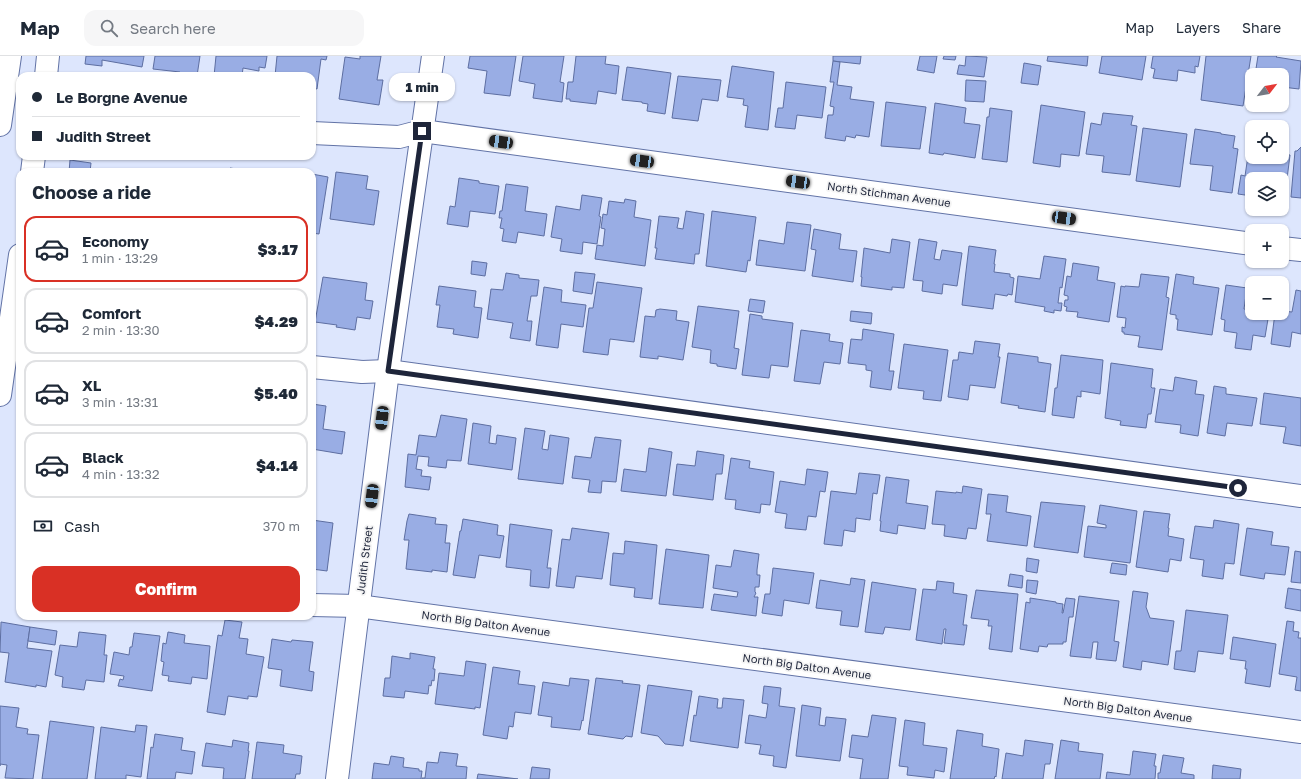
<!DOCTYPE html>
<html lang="en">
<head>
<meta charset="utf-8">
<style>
  :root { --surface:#fff; --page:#f6f6f7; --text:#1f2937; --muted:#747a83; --line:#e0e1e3; --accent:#d93025 }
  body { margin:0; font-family:"Golos Text",sans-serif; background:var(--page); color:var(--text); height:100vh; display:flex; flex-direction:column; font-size:15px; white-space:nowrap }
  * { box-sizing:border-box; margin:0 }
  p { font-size:13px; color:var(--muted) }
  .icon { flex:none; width:22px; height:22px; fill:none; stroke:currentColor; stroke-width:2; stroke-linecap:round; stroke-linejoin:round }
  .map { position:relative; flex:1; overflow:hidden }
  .side { position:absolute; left:16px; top:112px; width:300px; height:452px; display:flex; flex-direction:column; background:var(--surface); border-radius:12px; box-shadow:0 1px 3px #0004 }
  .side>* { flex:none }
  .hud { position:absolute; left:16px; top:16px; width:300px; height:88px; border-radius:12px; box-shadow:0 1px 3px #0004; display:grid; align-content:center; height:88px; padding:0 16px; background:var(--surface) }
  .needle { width:26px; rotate:59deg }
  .tools { position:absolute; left:1245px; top:12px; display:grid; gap:8px }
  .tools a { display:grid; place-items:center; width:44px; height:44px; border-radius:8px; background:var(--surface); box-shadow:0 1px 3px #0004; font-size:20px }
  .end { position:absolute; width:18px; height:18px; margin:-9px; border:5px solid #1e253a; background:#fff; box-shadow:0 0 0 2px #fff }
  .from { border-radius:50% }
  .bubble { position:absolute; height:28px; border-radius:12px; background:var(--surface); box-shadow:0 1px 3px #0004; font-size:13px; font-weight:800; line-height:28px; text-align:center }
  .car { position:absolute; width:12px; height:24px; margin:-12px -6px; border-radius:5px; box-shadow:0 0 3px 1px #0007; background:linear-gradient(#222 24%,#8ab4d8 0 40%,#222 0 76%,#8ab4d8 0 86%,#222 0) }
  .hud b { display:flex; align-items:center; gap:14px; height:38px; font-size:15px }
  .hud b+b { border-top:1px solid var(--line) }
  .hud i { width:10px; height:10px; background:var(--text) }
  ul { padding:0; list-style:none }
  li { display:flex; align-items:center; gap:12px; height:66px; margin:0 8px 6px; padding:0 8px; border:2px solid var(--line); border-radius:12px }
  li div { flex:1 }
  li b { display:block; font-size:15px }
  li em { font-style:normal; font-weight:800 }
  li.active { border-color:var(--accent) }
  li>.icon { width:36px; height:36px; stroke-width:1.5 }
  h2 { padding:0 16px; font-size:18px; line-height:48px }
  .pay { display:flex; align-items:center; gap:10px; height:44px; padding:0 16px; font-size:15px }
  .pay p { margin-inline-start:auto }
  .cta { display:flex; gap:8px; margin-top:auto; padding:8px 16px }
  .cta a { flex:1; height:46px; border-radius:12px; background:var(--accent); color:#fff; font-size:16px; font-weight:800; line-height:46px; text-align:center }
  header { display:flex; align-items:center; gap:24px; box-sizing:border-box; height:56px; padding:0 20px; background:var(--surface); border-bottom:1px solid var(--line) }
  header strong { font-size:19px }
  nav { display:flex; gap:22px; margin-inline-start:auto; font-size:14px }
  .search { width:280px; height:36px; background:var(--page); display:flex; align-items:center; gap:10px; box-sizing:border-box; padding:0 14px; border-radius:12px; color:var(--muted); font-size:15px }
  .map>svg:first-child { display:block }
  .building { fill:#99ade4; stroke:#5d6ea1 }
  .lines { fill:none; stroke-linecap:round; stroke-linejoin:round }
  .street-casing { stroke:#6273a6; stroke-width:24 }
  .secondary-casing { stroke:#6273a6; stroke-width:24 }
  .street { stroke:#fff; stroke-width:22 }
  .secondary { stroke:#fff; stroke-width:22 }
  .route { stroke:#1e253a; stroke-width:5 }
  .labels { text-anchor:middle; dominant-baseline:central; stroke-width:3.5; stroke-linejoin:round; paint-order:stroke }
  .street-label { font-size:11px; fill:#1e253a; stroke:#f4f4f4 }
</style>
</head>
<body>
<header>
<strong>Map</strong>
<div class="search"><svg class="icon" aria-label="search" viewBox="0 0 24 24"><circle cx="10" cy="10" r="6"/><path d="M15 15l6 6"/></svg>Search here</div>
<nav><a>Map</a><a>Layers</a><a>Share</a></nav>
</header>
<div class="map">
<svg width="1301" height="723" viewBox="0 0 1301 723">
  <rect width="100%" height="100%" fill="#dde6fd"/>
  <!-- building -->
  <g class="building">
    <path d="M86,0H144L142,11L102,4V10L85,8Z"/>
    <path d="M155,0H200L197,20H179L180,16L153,13Z"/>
    <path d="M216,0H267L265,12L259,11V15L243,12L242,20H214Z"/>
    <path d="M277,0H327L326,4L321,3L317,33L312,32V20H275Z"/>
    <path d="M360,0H381L377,24H383L379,49L339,43L345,1L360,3Z"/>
    <path d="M470,0H516L510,40L484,37L487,15L468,12Z"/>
    <path d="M523,0H564L560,26L564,27L562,46L533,42L535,28L519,25Z"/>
    <path d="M576,0H606L605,8L619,10L616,38L598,35L596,48L570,45V43H566L568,26H573Z"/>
    <path d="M833,0H861L860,8L833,5Z"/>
    <path d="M920,0H937L934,17L917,14Z"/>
    <path d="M944,0H956L955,4L943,3Z"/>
    <path d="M966,0L987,1L984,21L957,18L959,9L965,10Z"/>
    <path d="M1048,0H1088L1087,10L1047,5Z"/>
    <path d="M1102,0H1146L1142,24L1099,17Z"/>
    <path d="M1153,0H1200L1198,11L1195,10V17L1178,14L1177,25L1153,22L1155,13L1151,12Z"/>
    <path d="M1206,0H1251L1243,50L1201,44Z"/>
    <path d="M1258,0H1277L1276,1L1301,5L1299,33L1282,31V19H1255Z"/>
    <path d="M833,5L840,6L837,29L852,31L850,43L874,46L869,81L856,79L855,82L846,80L845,85L825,82L828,59H833L834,51L830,50L834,26H830Z"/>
    <path d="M1024,7L1041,10L1038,29L1021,27Z"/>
    <path d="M732,10L774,16L768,74L745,71L748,50L743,49L744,43L727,41Z"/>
    <path d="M627,11L671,17L665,58L647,55L648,48L642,47V46L622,44Z"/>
    <path d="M678,20L721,24L718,45L702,43L698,65L672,62Z"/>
    <path d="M966,24L986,25L984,46L965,45Z"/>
    <path d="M786,26L826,31L822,62L797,59L795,73L775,71L778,52H783Z"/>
    <path d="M886,46L926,51L920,93L881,90Z"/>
    <path d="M935,47L966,52L964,67L980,69L975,102L944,97L943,99L929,97Z"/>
    <path d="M1041,49L1085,56L1079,100L1061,98L1060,111L1033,107Z"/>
    <path d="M990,52L1012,55L1007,106L982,103L987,61H989Z"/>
    <path d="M1103,57L1133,60L1131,69L1137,70L1130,119L1102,116L1104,100L1086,98L1091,67L1101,69Z"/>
    <path d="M1143,72L1187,78L1180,131L1136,125Z"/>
    <path d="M1195,73L1221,77V78L1235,80L1233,92L1238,93L1232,137L1210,134L1213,110L1190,108Z"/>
    <path d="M1251,86L1252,101H1282V98L1290,99L1287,123L1262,119V123H1252V140L1238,138L1241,119L1245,120L1249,93L1250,94Z"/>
    <path d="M1301,91V142L1291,141L1295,95H1297Z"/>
    <path d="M70,104L91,107L90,116H69Z"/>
    <path d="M230,112L249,115V116H230Z"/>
    <path d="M336,116L368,120L366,133L379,135L374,169L330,163Z"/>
    <path d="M312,118L328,121L319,178L312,177Z"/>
    <path d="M459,122L479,125V127L499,130L495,158L470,155L468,171L447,168L450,150L455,151Z"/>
    <path d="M506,128L528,131L525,155L547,158L544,180L518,176L516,187L502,185L504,173L500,172L502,162H499L500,155H502Z"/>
    <path d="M582,139L602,142L599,160L601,161L597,188L583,186L582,198L560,195L562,183L551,181L556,150L580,154Z"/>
    <path d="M625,143L636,145L634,161L651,164L645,210L595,203L597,189L603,190L605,173L601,172L603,158L607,159L609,145L624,147Z"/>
    <path d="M686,155L704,158L699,198H695L694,208L655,203L657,192H655L659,160L679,162L677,172L683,173Z"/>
    <path d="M712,155L756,161L750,205L748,204L746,216L706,210Z"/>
    <path d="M787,166L811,169L805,215L756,209L759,184L784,188Z"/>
    <path d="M814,173L841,178L839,193L857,195L853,226L812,220L816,194L811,193Z"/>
    <path d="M892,183L910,186L904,232L892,231V234L861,230L862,221H861L864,192L890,197Z"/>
    <path d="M919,183L937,186L934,203L940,204L942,194L962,197L957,230L943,228L942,238L922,235L923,225L913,224Z"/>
    <path d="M969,190L996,194L994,208H995L994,216L1010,218V221L1014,222L1012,239L1008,238L1007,240L995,238L993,253L962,249Z"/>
    <path d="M1044,200L1066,203L1062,232L1060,231L1058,247H1062L1061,255L1054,254V257L1044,255L1045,251L1015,246L1018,220L1040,223Z"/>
    <path d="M472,205L487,207L485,220L471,218Z"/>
    <path d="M1073,207L1099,211L1097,224L1115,227L1109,266L1077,261L1078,256L1066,255L1067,251L1064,250L1065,244H1068V240L1064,239L1067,220L1071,221Z"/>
    <path d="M575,216L595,218L592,238L573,235Z"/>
    <path d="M506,217L519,219V222L539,224L537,240H531L527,265H532L530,285L510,282L513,267L487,263L491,233L503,234Z"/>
    <path d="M1141,218L1169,221L1166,241L1169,242L1162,294L1138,291L1140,280L1124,278V276H1122V271L1125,272L1126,262L1117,261L1121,230L1125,231V230L1139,231Z"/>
    <path d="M1176,218L1194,221L1193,228L1219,232L1212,279L1177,274L1178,263H1176V259L1170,258Z"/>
    <path d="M323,221L367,227L365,244L373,245L370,263L357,261L355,274L336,271L337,269L315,266Z"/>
    <path d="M597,226L642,232L634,286L610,283L608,299L583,296L589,252H593Z"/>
    <path d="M1226,229L1247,232L1244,253L1252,254V257H1269L1265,281L1253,279L1251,294L1235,292L1237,277L1224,275L1225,264L1221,263Z"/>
    <path d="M439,230L476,235L474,251L482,252L478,282L453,278L454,273L437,271L440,249H436Z"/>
    <path d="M544,231L562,234L561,246L586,249L583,271L561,268L558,292L536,289Z"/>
    <path d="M1296,234L1301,235V278L1292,276L1290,291L1271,288L1275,257H1282V255L1292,256Z"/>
    <path d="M750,243L765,245L763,257L748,255Z"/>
    <path d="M698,250L739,255L734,292L739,293L736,313L717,310V308L710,307L711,294L692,291Z"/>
    <path d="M660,253L677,255L676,264L689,266L683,304L658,300V303L640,301L645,260L655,261L656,254Z"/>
    <path d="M851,255L872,257L871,268L850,265Z"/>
    <path d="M750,258L762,260V263L793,267L788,311L771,309L769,322L742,319Z"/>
    <path d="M863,273L894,278L889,315H894L891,334L870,331L872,315L866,314V309L848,307L851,283L862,284Z"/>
    <path d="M801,274L830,278L829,285L843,287L840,308L824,306L820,328L794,325Z"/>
    <path d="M975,285L1000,288L998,301H1000L995,332L970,329L968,344L948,341L953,304H958L959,296L973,298Z"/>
    <path d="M904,288L948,294L941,345L923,343L924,335L898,332Z"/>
    <path d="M1008,297L1038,301V306L1051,308L1045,356L1018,352L1019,350L1001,347Z"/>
    <path d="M1061,299L1103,304L1100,338L1081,335V341L1077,340L1074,362L1052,359L1055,332H1057Z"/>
    <path d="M1111,307L1153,313L1151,331L1152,332H1155L1151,358H1148L1146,372L1120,369L1121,365L1105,362Z"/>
    <path d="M1175,321L1197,325L1195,338L1204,339L1198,380L1180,377L1181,369L1155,366L1160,333L1173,335Z"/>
    <path d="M1214,330L1226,332V338L1257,342L1252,370L1227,367L1225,380L1207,377Z"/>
    <path d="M1264,337L1301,342V390L1283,387L1286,371L1260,368Z"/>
    <path d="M312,348L326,350L323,373L345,376L342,398L312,393Z"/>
    <path d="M441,359L467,363L461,405L447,404L446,412L428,410L429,401L418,400L416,413L422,414L421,420L431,421L429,434L405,431L408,398L416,399L419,379L436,381Z"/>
    <path d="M473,367L491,370L489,387L496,388L497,379L516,382L512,414L468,408Z"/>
    <path d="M525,372L545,375L542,393L548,394L550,379L569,382L563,428L518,423Z"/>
    <path d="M595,381L621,384L616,426L602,425L601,437L588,436L590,424L572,422L575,400L591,402Z"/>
    <path d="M649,392L672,396L666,440L621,435L624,413L646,416Z"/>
    <path d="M697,395L724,399L722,418H716L713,444L673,439L677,408L695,410Z"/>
    <path d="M731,402L750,405L749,412L774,416L770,449L761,448L760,457L735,453L736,444L725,443Z"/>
    <path d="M807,413L828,416L825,436L820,435L816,461L808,460L806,474L785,472L787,458L775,456L780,425L805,429Z"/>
    <path d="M859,417L880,419L877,438L873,437L870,464L856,462L855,476L844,474L842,490L824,488L831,435L856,438Z"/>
    <path d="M886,421L909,424L906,447L928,450L925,473L898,469L897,478L880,475L881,465H880Z"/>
    <path d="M963,430L982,433L976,473L968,472L966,483L944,480L945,469L932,468L936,435L956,437V436L962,437Z"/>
    <path d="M988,438L1008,440L1006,456L1031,460L1027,490L987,485L991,458H986Z"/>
    <path d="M1041,446L1085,450L1078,497L1034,491Z"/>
    <path d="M1100,449L1137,455L1130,507L1084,501L1088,470L1106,472V469L1097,467Z"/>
    <path d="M1144,455L1170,458L1168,472H1169L1168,480L1184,483L1181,505L1170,503L1168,516L1136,511Z"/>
    <path d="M409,458L436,462L435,468L447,469L445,487H450L447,516L432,514V516L406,513L409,484H404L407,465Z"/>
    <path d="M463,463L498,469L497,479L504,480L500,502L479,499L475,522L453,519L460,475H461Z"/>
    <path d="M312,464L333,467L327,515L312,513Z"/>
    <path d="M1214,464L1239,468L1234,508L1225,507L1223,523L1202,520L1204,504L1190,502L1195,470L1213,472Z"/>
    <path d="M510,468L552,474L547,512H551L549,532L530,530L531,514L506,511Z"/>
    <path d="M572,472L609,477L602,523L576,520L574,532L556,530L562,483L570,484Z"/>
    <path d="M1247,472L1273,476L1271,489L1289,491L1285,519L1265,517L1264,523L1240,519Z"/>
    <path d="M625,485L657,489L652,543L634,541L635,532L610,529L613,497L624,498Z"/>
    <path d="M666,493L709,499L703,552L659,548Z"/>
    <path d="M734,494L759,498L757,514V519H760L759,531H755V536L756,537L754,541H758L756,560L711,554L714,538L737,541L738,536L713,532L716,509L731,511Z"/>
    <path d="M1295,495L1301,496V527L1291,526Z"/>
    <path d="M1027,502L1039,504L1037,517L1026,515Z"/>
    <path d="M1112,507L1127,509L1126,519L1110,517Z"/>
    <path d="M773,512L814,517L809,548L784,544L782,560L762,557L765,538H770Z"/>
    <path d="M1010,518L1023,520L1022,532L1008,530Z"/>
    <path d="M851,522L865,524L858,571L840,569L842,555L816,552L820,524L850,529Z"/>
    <path d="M1027,524L1038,525L1036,538L1026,536Z"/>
    <path d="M937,525L954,527L953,537L967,539L963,569H967L964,589L944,587L946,573H944L942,588L916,584L923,533L936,534Z"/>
    <path d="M872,526L916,533L910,574L885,571L883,578L865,576Z"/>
    <path d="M1288,532L1301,534V555L1285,552Z"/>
    <path d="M976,534L1018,538L1012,596L989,593L992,570H988L989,564L971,562Z"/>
    <path d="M1133,535L1148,537L1146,551L1150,562L1174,565L1168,609L1142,605L1141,614L1123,611Z"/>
    <path d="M1079,540L1119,545L1114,585L1119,586L1116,605L1096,603L1098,586H1093L1091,602L1070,600Z"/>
    <path d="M1030,542L1056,546V547L1063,548L1062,557H1063L1066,542L1075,543L1073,561H1069L1066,586H1063V588H1048L1047,591L1039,590L1038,596L1020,593L1026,546L1030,547Z"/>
    <path d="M1186,554L1228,559L1223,598L1198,595L1195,616L1174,613L1176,595H1181Z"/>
    <path d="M225,564L242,566L239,582L248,583L246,598L264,601L257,641L248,640V643L228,640L225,659L207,656L218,579L222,580Z"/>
    <path d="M1287,565L1294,566L1293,575L1299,576L1298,582H1301V635L1295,634L1297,621L1279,618Z"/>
    <path d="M1,566L30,571L27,592L52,595L46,631L36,629V631L5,626L9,597L0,596Z"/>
    <path d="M30,571L57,575L55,589L28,585Z"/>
    <path d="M79,576L106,579L104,599H107L104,626L86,624L84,634L62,631L63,621L55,619L60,589L77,591Z"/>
    <path d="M168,576L185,579L184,587L210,590L207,623L192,621L191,628L168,625L169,620L162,619L164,606L161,605L163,587L166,588Z"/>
    <path d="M134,577L160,580L152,635L118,630L120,623L123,624L124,620L110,618L114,596L129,599L130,591H132Z"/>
    <path d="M1233,581L1276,588L1270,631L1245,627L1247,613H1245L1246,605L1230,603Z"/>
    <path d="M272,583L291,586L292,584L313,586L309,615L314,616L312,635L280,630L282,614L268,612Z"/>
    <path d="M410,597L435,601L433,613H435L434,625L432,624L431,630L429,629L428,638L405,635L404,642L383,640L385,622H390L392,600L410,603Z"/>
    <path d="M466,605L486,608L480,652L475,651V653L435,648L439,617L464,620Z"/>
    <path d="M493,611L520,615L518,628L535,630L531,658L515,656L513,671L509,670L507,683L483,679Z"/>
    <path d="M570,622L589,624L583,665L582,664L580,674L551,671L552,661L538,659L543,626L569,630Z"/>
    <path d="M596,622L623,625L622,627L640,629L632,681L626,680L623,683L588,678Z"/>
    <path d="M648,629L692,635L683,690L665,688L658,680L641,677Z"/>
    <path d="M764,630L781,632L779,650L795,652L786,712L773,710L774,700L759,698L761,689L745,687L749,659L766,662L768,648L762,647Z"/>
    <path d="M699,640L718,643L717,652H722L723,642L744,644L738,692L690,685L694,659L696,660Z"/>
    <path d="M802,649L821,652L819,669L825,670L826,661L846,663L840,705L796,700Z"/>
    <path d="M0,650L19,652L16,671L28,673L27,678L39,679L33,723L5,722L7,709L0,708V710Z"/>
    <path d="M872,659L896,662L888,723H860L863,703L849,701L852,679L868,681Z"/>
    <path d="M905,664L925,667L923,689L947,692L944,716L935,714L934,722L907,719L908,711L899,710Z"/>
    <path d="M50,665L94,671L87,723H42Z"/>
    <path d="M136,669L147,670L141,721L126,719V723H95L101,671L135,676Z"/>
    <path d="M957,674L983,678L982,690L999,693L996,721L995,720L994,723H950Z"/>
    <path d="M155,678L183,682L181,694L195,696L192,718L176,716L175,723H147L151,691L153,692Z"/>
    <path d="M233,684L249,687L248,695H249L245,723H223L224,712L202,710L206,687L232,691Z"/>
    <path d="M1025,684L1053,688L1050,708H1045L1043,723H1002L1006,697L1023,700Z"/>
    <path d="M1061,684L1079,687L1078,695L1103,698L1100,723H1055Z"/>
    <path d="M257,686L284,689L283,697L302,700L300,718H296L295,723H252Z"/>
    <path d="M1133,695L1156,698L1154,710H1156L1155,723H1106L1107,716L1130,719Z"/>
    <path d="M440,696L458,698L456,710L467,711L466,723H422V722H425L427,706L438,707Z"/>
    <path d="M1163,699L1184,702L1181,717L1194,719V723H1158V717H1160Z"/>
    <path d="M391,700L404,702L403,711L419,713V715H422L421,723H372L374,707L389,709Z"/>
    <path d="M1213,709L1241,713L1240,723H1212Z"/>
    <path d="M532,711L550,713L549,723H530Z"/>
    <path d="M478,718L518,723H477Z"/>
  </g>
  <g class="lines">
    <defs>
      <g id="street">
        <path d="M312,77L399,81L422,75L1252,188"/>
        <path d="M1282,192L1301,194"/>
        <path d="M312,311L362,316L388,315L1301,440"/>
        <path d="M312,549L358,550L1301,676"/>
        <path d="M337,723L388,315L433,0"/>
      </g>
      <g id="secondary">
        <path d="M46,20L48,0"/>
        <path d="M0,69L10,0"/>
        <path d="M32,116L34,100"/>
        <path d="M0,339L20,199"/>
      </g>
    </defs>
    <!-- street casing -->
    <use href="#street" class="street-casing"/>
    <!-- secondary casing -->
    <use href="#secondary" class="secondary-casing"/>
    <!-- street -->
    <use href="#street" class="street"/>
    <!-- secondary -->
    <use href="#secondary" class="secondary"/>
  </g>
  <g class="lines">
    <!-- route -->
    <path class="route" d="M422,75L388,315L1238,432"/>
  </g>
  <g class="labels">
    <!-- street labels -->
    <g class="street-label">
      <text transform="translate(889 138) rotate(8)">North Stichman Avenue</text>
      <text transform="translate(364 504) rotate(-83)">Judith Street</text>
      <text transform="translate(486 567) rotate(8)">North Big Dalton Avenue</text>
      <text transform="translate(807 610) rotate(8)">North Big Dalton Avenue</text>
      <text transform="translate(1128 653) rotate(8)">North Big Dalton Avenue</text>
    </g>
  </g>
</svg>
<div class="tools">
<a><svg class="needle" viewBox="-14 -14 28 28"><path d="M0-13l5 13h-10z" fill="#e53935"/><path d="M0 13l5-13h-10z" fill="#747a83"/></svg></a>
<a><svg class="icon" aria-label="locate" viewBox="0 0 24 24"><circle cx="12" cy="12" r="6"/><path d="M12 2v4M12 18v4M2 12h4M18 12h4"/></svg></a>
<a><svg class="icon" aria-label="layers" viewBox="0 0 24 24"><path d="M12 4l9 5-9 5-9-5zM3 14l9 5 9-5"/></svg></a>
<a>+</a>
<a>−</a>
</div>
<i class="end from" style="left:1238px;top:432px"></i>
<i class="end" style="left:422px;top:75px"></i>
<div class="bubble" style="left:389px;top:17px;width:66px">1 min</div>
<i class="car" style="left:501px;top:86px;rotate:278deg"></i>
<i class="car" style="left:642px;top:105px;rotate:278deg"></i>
<i class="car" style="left:798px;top:126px;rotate:278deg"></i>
<i class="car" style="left:1064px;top:162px;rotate:98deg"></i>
<i class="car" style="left:382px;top:362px;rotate:187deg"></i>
<i class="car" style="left:372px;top:440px;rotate:187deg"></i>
<div class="hud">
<b><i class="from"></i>Le Borgne Avenue</b>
<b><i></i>Judith Street</b>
</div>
<section class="side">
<h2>Choose a ride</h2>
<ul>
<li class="active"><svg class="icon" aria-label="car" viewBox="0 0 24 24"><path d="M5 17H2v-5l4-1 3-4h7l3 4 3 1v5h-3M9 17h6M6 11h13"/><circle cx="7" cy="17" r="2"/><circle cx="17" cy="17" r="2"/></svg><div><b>Economy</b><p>1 min · 13:29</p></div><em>$3.17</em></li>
<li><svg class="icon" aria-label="car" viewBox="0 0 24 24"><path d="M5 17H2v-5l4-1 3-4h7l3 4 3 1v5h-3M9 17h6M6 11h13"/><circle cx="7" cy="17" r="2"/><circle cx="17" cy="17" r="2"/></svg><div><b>Comfort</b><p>2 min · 13:30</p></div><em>$4.29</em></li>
<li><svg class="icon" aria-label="car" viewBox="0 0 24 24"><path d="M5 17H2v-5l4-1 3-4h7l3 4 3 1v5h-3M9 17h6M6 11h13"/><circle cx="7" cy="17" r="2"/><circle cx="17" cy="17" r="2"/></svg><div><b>XL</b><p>3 min · 13:31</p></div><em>$5.40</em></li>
<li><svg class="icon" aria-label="car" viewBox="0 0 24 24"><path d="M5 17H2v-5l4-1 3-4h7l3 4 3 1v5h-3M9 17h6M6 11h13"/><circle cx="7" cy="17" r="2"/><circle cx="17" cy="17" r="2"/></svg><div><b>Black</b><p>4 min · 13:32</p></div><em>$4.14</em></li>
</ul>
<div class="pay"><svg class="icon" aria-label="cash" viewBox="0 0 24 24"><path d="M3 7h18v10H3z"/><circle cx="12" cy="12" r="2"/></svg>Cash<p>370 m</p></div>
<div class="cta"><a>Confirm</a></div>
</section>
</div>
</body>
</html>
